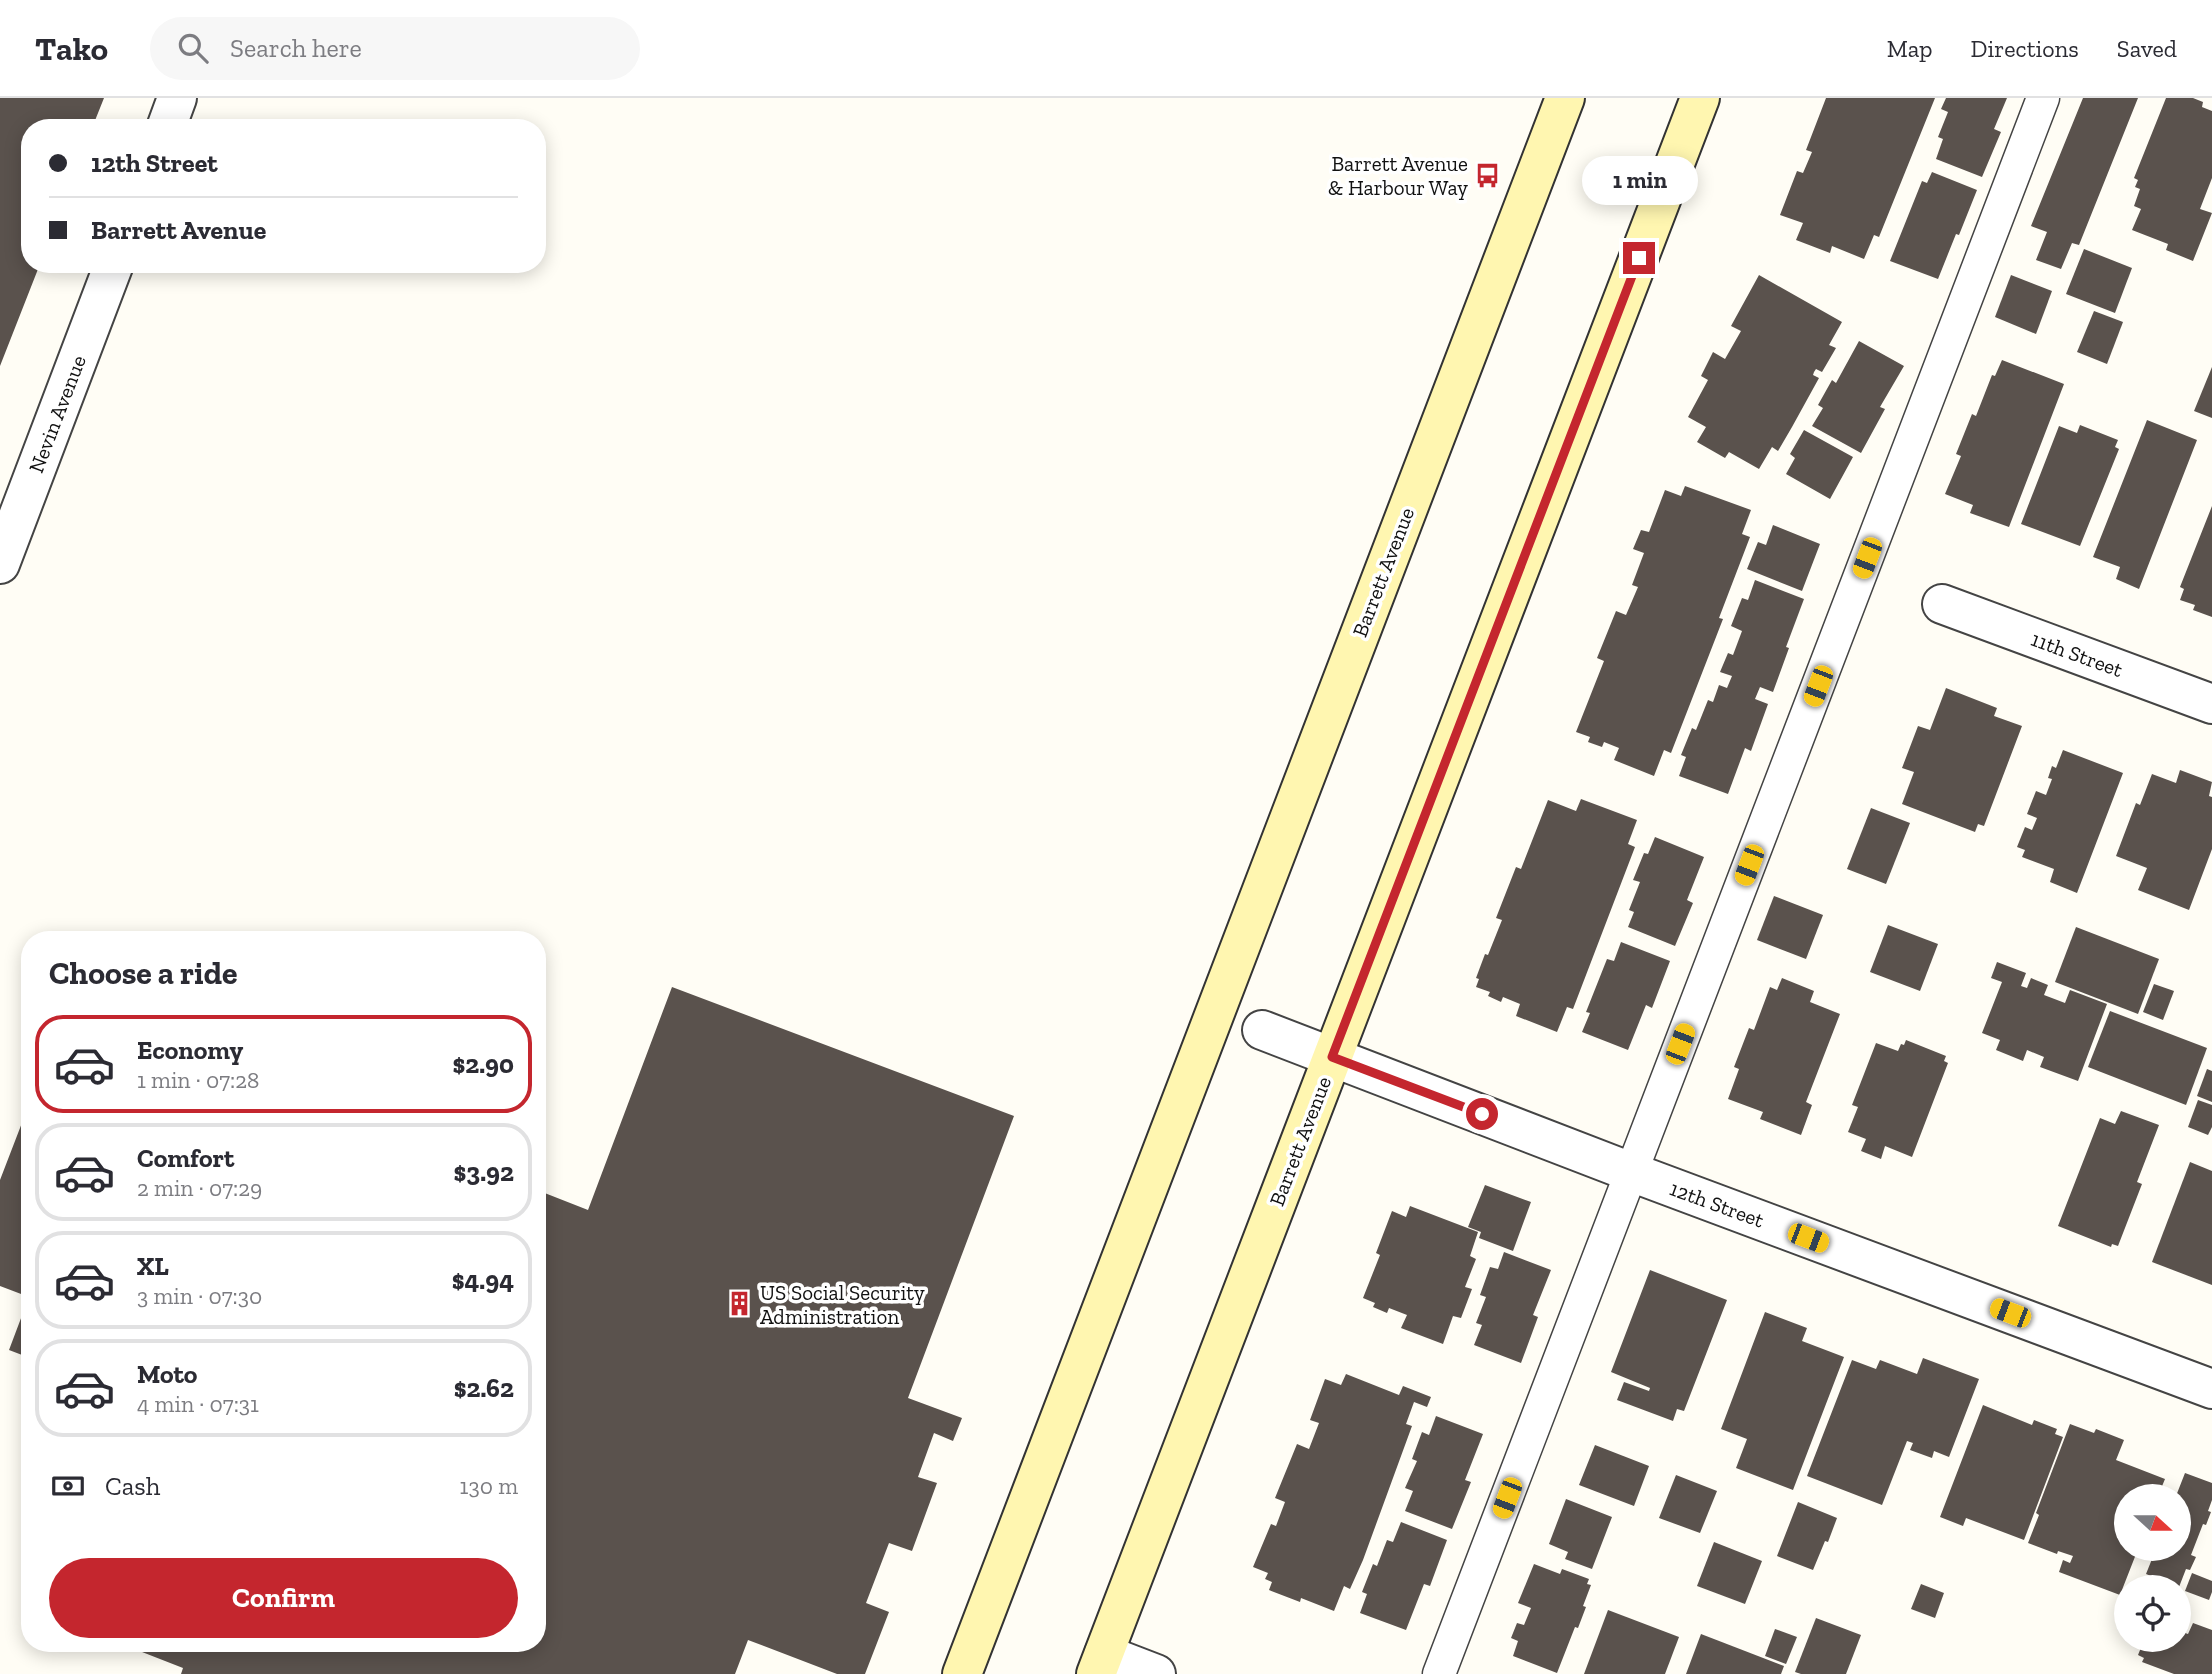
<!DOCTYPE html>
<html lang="en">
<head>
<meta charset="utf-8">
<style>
  :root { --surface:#fff; --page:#f7f7f7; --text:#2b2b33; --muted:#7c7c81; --line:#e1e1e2; --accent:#c4262e }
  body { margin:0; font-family:"Zilla Slab",serif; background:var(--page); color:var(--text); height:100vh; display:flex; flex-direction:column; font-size:26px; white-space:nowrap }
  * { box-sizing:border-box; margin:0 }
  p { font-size:23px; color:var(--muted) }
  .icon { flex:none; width:38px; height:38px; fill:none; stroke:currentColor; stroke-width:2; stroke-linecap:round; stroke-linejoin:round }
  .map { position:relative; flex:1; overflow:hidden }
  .side { position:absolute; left:21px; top:833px; width:525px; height:721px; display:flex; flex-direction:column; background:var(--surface); border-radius:28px; box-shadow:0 4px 18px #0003 }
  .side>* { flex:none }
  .top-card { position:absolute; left:21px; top:21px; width:525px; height:154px; border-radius:28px; box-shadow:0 4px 18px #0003; display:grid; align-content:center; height:154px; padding:0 28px; background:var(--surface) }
  .needle { width:46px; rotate:111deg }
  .fabs { position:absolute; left:2114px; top:1386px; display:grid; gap:14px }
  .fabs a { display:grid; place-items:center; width:77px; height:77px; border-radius:50%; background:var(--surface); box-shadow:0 4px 18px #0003; font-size:35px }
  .end { position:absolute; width:32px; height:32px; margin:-16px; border:9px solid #c4262e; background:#fff; box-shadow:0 0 0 4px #fff }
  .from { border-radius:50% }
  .bubble { position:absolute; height:49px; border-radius:24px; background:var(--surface); box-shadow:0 4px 18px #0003; font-size:23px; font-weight:700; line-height:49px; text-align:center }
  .car { position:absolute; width:21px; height:42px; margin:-21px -10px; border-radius:9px; box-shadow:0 0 5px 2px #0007; background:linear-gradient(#f5c518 24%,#345 0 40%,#f5c518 0 76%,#345 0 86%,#f5c518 0) }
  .top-card b { display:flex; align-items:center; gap:24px; height:66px; font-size:26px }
  .top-card b+b { border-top:2px solid var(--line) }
  .top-card i { width:18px; height:18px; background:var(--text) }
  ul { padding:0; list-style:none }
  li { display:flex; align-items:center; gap:21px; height:98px; margin:0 14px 10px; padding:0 14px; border:4px solid var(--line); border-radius:28px }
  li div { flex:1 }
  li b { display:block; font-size:26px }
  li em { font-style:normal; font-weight:700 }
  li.on { border-color:var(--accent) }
  li>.icon { width:63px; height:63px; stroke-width:1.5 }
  h2 { padding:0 28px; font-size:32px; line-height:84px }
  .pay { display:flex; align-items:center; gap:18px; height:77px; padding:0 28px; font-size:26px }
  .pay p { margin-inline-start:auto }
  .cta { display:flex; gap:14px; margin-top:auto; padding:14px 28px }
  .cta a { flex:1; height:80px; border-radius:42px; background:var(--accent); color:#fff; font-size:28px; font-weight:700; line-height:80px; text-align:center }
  header { display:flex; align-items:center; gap:42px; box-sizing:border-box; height:98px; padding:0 35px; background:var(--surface); border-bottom:2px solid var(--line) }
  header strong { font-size:33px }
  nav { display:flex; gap:38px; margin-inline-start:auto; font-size:24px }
  .search { width:490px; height:63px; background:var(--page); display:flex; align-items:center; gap:18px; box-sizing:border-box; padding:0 24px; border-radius:38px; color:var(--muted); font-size:26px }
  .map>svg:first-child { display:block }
  .building { fill:#5a524d }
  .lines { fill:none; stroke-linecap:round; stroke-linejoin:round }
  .lane-casing { stroke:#444; stroke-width:35 }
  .street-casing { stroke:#444; stroke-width:42 }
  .secondary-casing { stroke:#333; stroke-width:42 }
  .lane { stroke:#fff; stroke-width:32 }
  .street { stroke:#fff; stroke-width:38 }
  .secondary { stroke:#fff6b0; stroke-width:38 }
  .route { stroke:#c4262e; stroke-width:9 }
  .labels { text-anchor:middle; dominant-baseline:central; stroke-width:7; stroke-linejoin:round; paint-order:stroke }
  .poi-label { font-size:21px; fill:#111; stroke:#fff; text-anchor:end }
  .street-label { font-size:21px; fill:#111; stroke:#fff }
</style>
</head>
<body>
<header>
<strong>Tako</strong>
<div class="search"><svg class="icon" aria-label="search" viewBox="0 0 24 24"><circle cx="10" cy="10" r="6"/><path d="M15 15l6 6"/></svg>Search here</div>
<nav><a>Map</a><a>Directions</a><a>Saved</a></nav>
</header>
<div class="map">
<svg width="2212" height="1576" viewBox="0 0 2212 1576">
  <rect width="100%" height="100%" fill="#fffdf5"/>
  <!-- building -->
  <g class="building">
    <path d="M0,0H104L92,30H30V166H40L0,268Z"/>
    <path d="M1826,0H1935L1879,139L1874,137L1864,161L1832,148L1830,155L1796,142L1803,125L1780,117L1797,73L1803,75L1812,54L1806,52Z"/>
    <path d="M1946,0H2007L1994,31L2001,34L1982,79L1936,61L1943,41L1938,39L1948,14L1941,11Z"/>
    <path d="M2083,0H2138L2079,147L2072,145L2061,171L2036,162L2047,134L2031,128Z"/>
    <path d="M2166,0H2193L2203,4L2202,9L2212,13V80L2200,111L2212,115L2193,163L2166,152L2168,146L2132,132L2141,111L2134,108L2140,91L2135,89L2138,82L2134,80Z"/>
    <path d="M1932,74L1977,92L1959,137L1956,136L1938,181L1890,163L1922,83L1927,85Z"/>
    <path d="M2084,151L2132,170L2115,215L2066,196Z"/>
    <path d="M1759,177L1842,224L1829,247L1836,250L1822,274L1816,271L1814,274L1813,277L1819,280L1792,329L1778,353L1772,349L1759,371L1729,354L1725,360L1697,344L1706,329L1688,319L1708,282L1701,278L1713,254L1725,261L1741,233L1731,228Z"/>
    <path d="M2011,177L2052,193L2036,236L1995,219Z"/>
    <path d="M2094,213L2123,224L2107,266L2077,254Z"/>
    <path d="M1859,243L1904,268L1880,309L1885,311L1861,355L1812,328L1823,310L1818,307L1832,282L1836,285Z"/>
    <path d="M2002,262L2064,286L2009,429L1970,415L1973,407L1945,396L1961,358L1956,356L1972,316L1976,318L1992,277L1995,278Z"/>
    <path d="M2212,269V320L2194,313Z"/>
    <path d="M2147,322L2197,342L2139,491L2116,481L2120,469L2093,459Z"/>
    <path d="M2080,327L2118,342L2115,349L2119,351L2080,448L2021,426L2059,328L2077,335Z"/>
    <path d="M1804,332L1853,359L1830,401L1786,376L1795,360L1790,356Z"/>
    <path d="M1685,388L1751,412L1742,436L1750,439L1719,520L1723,521L1671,655L1664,652L1654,678L1614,662L1619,650L1604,644L1602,649L1588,644L1590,639L1576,634L1604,563L1597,560L1616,513L1626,517L1638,489L1632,487L1644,455L1633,451L1641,432L1649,434L1665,392L1681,398Z"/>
    <path d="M2212,408V519L2193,512L2195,507L2180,502L2184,491L2180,489Z"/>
    <path d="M1773,427L1820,446L1802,493L1747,471L1758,444L1766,447Z"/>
    <path d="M1755,482L1804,501L1786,549L1789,550L1773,594L1760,589L1755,601L1768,606L1751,653L1745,650L1728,696L1679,678L1686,659L1681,657L1692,630L1696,632L1708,602L1713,604L1719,587L1727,590L1732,578L1720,574L1728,555L1733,557L1742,533L1731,528L1742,500L1748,502Z"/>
    <path d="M1946,590L1997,610L1994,618L2022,628L1984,728L1978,726L1975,734L1902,706L1914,674L1902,670L1918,628L1930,632Z"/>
    <path d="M2063,652L2123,675L2077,795L2050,784L2054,771L2022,759L2025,752L2017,749L2025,729L2032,732L2037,720L2027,716L2036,693L2046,697L2052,681L2048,680L2052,668L2056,670Z"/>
    <path d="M2180,672L2212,684L2209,698L2212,699V751L2189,812L2138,792L2147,770L2116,758L2136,705L2140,707L2152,676L2176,685Z"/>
    <path d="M1581,701L1637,722L1628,746L1635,749L1573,911L1567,909L1557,934L1516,918L1520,906L1503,899L1501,904L1488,898L1490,894L1476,889L1479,881L1476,880L1485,856L1488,857L1502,822L1496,820L1516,769L1521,771L1548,702L1576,713Z"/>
    <path d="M1871,710L1910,725L1886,786L1847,771Z"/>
    <path d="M1655,739L1704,759L1687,802L1693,805L1675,848L1628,829L1634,814L1629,812L1640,784L1633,782L1644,755L1648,756Z"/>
    <path d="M1774,798L1823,817L1806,861L1757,842Z"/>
    <path d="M1888,827L1938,846L1920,893L1870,874Z"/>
    <path d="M2076,829L2159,861L2138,916L2055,884Z"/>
    <path d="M1621,844L1670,863L1652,910L1646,907L1628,952L1582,934L1590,915L1586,914L1607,861L1614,863Z"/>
    <path d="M1997,864L2026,875L2021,888L2027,890L2031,880L2048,887L2044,897L2065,905L2070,892L2107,906L2078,983L2040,969L2044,959L2027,952L2023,963L1996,952L2000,942L1982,935L2002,884L1991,880Z"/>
    <path d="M1782,880L1814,893L1810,904L1840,916L1806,1004L1812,1007L1801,1037L1760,1021L1763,1014L1728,1001L1739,971L1734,969L1749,930L1754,932L1770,889L1777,892Z"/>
    <path d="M2154,886L2174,893L2163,922L2143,914Z"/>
    <path d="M672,889L1014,1018L908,1300L962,1320L953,1343L934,1335L918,1379L937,1385L912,1453L889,1445L866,1505L889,1514L865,1576H837L748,1542L735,1576H181L183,1570L119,1545H537V1092L588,1112Z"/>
    <path d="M2110,913L2207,950L2186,1007L2088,969Z"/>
    <path d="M1906,942L1946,958L1944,963L1948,965L1912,1059L1885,1048L1881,1061L1861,1053L1866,1041L1848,1034L1858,1009L1852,1007L1876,945L1898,953L1901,946L1904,947Z"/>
    <path d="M2207,971L2212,973V1004L2197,998Z"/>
    <path d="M2198,1002L2212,1007V1029L2208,1037L2188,1029Z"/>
    <path d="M30,1004V1260L9,1252L29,1199L0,1188V1082Z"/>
    <path d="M2121,1013L2159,1027L2137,1084L2142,1086L2118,1148L2112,1146L2111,1149L2058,1128L2100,1020L2115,1026Z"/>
    <path d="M2190,1064L2212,1073V1187L2152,1164Z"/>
    <path d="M1485,1087L1531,1104L1513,1153L1479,1140L1481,1134L1468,1129Z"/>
    <path d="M1410,1108L1478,1134L1470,1158L1476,1161L1465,1189L1472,1191L1461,1220L1453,1218L1443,1246L1401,1230L1407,1217L1389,1210L1387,1215L1373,1209L1375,1205L1363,1200L1380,1157L1376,1155L1392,1113L1406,1119Z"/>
    <path d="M1504,1154L1551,1172L1533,1217L1538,1219L1521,1265L1474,1247L1482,1227L1476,1225L1486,1199L1480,1197L1490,1169L1498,1171Z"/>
    <path d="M1650,1172L1727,1202L1684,1313L1677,1311L1673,1323L1617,1302L1624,1284L1649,1293L1650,1290L1611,1274Z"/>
    <path d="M1765,1214L1807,1230L1802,1243L1844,1259L1793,1392L1736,1370L1747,1341L1721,1331Z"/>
    <path d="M1923,1260L1979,1281L1949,1359L1934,1353L1932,1360L1910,1352L1913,1345L1907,1343L1882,1407L1807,1378L1852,1262L1876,1271L1880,1262L1917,1276Z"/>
    <path d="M1346,1276L1399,1297L1403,1288L1431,1299L1427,1309L1414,1304L1406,1326L1412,1328L1363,1462L1350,1491L1344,1488L1334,1513L1301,1500L1300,1504L1269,1492L1272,1484L1265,1481L1268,1475L1253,1469L1271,1426L1276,1428L1285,1404L1275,1400L1297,1346L1309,1351L1319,1325L1310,1322L1325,1281L1341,1287Z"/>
    <path d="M1983,1307L2032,1327L2034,1322L2057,1331L2055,1336L2063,1339L2024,1442L1966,1420L1963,1428L1940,1419Z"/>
    <path d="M1436,1318L1483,1336L1465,1382L1471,1384L1452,1431L1405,1413L1413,1393L1405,1390L1417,1363L1412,1361L1422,1334L1429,1337Z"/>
    <path d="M2070,1326L2094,1335L2096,1331L2124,1342L2116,1362L2165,1381L2158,1398H2126V1451H2138L2120,1497L2059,1474L2063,1462L2070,1465L2073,1458L2058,1453L2057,1456L2028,1445L2039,1417L2036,1415Z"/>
    <path d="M1595,1347L1649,1368L1634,1408L1579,1387Z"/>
    <path d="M2185,1375L2212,1385V1402L2208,1413L2211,1414L2206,1427L2203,1426L2191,1457L2196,1459L2190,1472L2186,1471L2179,1489L2146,1476L2156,1451H2179V1398H2176Z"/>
    <path d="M1676,1377L1717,1393L1700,1435L1659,1420Z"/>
    <path d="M1566,1401L1612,1419L1592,1471L1565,1461L1568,1454L1549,1446Z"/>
    <path d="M1798,1404L1837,1420L1828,1444L1825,1443L1813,1472L1777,1458Z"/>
    <path d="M1401,1424L1447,1442L1430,1488L1424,1486L1406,1532L1360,1515L1367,1496L1362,1494L1373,1466L1377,1468L1387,1442L1393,1444Z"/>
    <path d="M1714,1444L1762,1463L1745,1506L1697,1488Z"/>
    <path d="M1534,1466L1560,1476L1562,1471L1589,1481L1587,1486L1591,1487L1583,1508L1586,1509L1578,1530L1575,1529L1557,1575L1513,1558L1518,1543L1511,1540L1517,1525L1524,1527L1531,1510L1518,1505Z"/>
    <path d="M2192,1475L2212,1483V1494L2209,1502L2185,1493Z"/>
    <path d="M1921,1486L1944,1495L1935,1520L1911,1511Z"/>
    <path d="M1608,1512L1679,1539L1665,1576H1584Z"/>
    <path d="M1816,1520L1861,1537L1846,1576H1801L1795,1574Z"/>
    <path d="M2193,1525L2212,1532V1576H2174L2142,1564L2144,1560L2138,1557L2144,1542H2179V1533L2188,1536Z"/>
    <path d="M1775,1531L1797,1539L1786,1566L1765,1558Z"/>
    <path d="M1701,1536L1784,1568L1781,1576H1686Z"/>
  </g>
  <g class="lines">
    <defs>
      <path id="lane" d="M1439,1576L2043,0"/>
      <g id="street">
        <path d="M166,30L177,0"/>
        <path d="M0,466L114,166"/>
        <path d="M1942,506L2212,606"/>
        <path d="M1262,932L1631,1074L2212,1291"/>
        <path d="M1104,1556L1156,1576"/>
      </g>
      <g id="secondary">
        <path d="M962,1576L1565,0"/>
        <path d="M1096,1576L1700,0"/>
      </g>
    </defs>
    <!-- lane casing -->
    <use href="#lane" class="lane-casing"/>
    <!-- street casing -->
    <use href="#street" class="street-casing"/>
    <!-- secondary casing -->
    <use href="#secondary" class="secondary-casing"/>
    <!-- lane -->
    <use href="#lane" class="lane"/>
    <!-- street -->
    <use href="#street" class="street"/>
    <!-- secondary -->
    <use href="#secondary" class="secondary"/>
  </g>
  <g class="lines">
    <!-- route -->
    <path class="route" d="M1482,1016L1332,959L1639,160"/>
  </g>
  <!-- icons -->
  <defs>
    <symbol id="bus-bare" viewBox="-9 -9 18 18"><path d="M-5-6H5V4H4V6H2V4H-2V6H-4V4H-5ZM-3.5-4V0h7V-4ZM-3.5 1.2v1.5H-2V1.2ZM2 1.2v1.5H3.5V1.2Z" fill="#c4262e" stroke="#fff" stroke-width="2.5" paint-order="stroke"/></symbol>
    <symbol id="building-bare" viewBox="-9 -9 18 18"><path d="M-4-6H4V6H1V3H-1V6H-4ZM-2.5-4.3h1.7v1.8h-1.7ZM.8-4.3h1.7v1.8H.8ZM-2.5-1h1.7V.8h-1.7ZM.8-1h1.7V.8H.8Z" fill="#c4262e" stroke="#fff" stroke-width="2.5" paint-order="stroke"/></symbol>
  </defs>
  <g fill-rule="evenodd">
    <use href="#bus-bare" x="1470" y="60" width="35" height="35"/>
    <use href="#building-bare" x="722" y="1188" width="35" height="35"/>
  </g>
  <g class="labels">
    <!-- poi labels -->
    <g class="poi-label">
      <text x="1468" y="65">Barrett Avenue<tspan x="1468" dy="24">&amp; Harbour Way</tspan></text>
      <text x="760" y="1194" text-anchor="start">US Social Security<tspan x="760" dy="24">Administration</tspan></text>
    </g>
    <!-- street labels -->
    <g class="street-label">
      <text transform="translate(57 316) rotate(-69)">Nevin Avenue</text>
      <text transform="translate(1383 474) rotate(-69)">Barrett Avenue</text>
      <text transform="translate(2077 556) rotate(20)">11th Street</text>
      <text transform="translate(1300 1043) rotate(-69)">Barrett Avenue</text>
      <text transform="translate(1717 1106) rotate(20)">12th Street</text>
    </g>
  </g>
</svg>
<div class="fabs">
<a><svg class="needle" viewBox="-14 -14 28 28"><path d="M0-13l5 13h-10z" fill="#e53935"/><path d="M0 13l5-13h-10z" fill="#7c7c81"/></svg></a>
<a><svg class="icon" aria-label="locate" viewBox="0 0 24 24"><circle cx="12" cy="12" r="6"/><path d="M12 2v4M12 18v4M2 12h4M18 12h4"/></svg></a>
</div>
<i class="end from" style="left:1482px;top:1016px"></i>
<i class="end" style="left:1639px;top:160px"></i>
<div class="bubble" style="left:1582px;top:58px;width:116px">1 min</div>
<i class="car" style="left:1867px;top:460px;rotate:201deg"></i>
<i class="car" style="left:1818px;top:588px;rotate:201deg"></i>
<i class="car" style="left:1749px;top:767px;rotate:201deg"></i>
<i class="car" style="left:1680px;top:946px;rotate:21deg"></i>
<i class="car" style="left:1808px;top:1140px;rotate:111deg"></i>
<i class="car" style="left:2010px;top:1215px;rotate:291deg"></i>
<i class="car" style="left:1507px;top:1400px;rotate:201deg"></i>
<div class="top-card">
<b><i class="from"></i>12th Street</b>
<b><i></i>Barrett Avenue</b>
</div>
<section class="side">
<h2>Choose a ride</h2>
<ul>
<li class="on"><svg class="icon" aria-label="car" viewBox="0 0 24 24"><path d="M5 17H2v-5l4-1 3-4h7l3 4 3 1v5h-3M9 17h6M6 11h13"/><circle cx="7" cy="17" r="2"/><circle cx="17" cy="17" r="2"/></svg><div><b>Economy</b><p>1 min · 07:28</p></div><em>$2.90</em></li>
<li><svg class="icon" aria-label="car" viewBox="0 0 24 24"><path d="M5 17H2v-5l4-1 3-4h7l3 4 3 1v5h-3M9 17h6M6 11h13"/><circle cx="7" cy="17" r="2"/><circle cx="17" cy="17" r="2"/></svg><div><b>Comfort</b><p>2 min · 07:29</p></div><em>$3.92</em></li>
<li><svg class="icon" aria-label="car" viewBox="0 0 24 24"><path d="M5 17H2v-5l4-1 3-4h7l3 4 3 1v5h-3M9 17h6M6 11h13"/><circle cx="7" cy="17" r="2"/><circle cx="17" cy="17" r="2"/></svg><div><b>XL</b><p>3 min · 07:30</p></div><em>$4.94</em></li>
<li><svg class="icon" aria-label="car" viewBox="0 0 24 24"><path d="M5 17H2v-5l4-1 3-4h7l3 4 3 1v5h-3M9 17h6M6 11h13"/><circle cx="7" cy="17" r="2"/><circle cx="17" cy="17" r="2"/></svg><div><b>Moto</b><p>4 min · 07:31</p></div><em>$2.62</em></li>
</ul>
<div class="pay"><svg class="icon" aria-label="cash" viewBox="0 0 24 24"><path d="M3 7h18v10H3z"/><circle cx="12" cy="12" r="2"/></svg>Cash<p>130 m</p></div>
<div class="cta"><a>Confirm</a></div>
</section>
</div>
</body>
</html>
